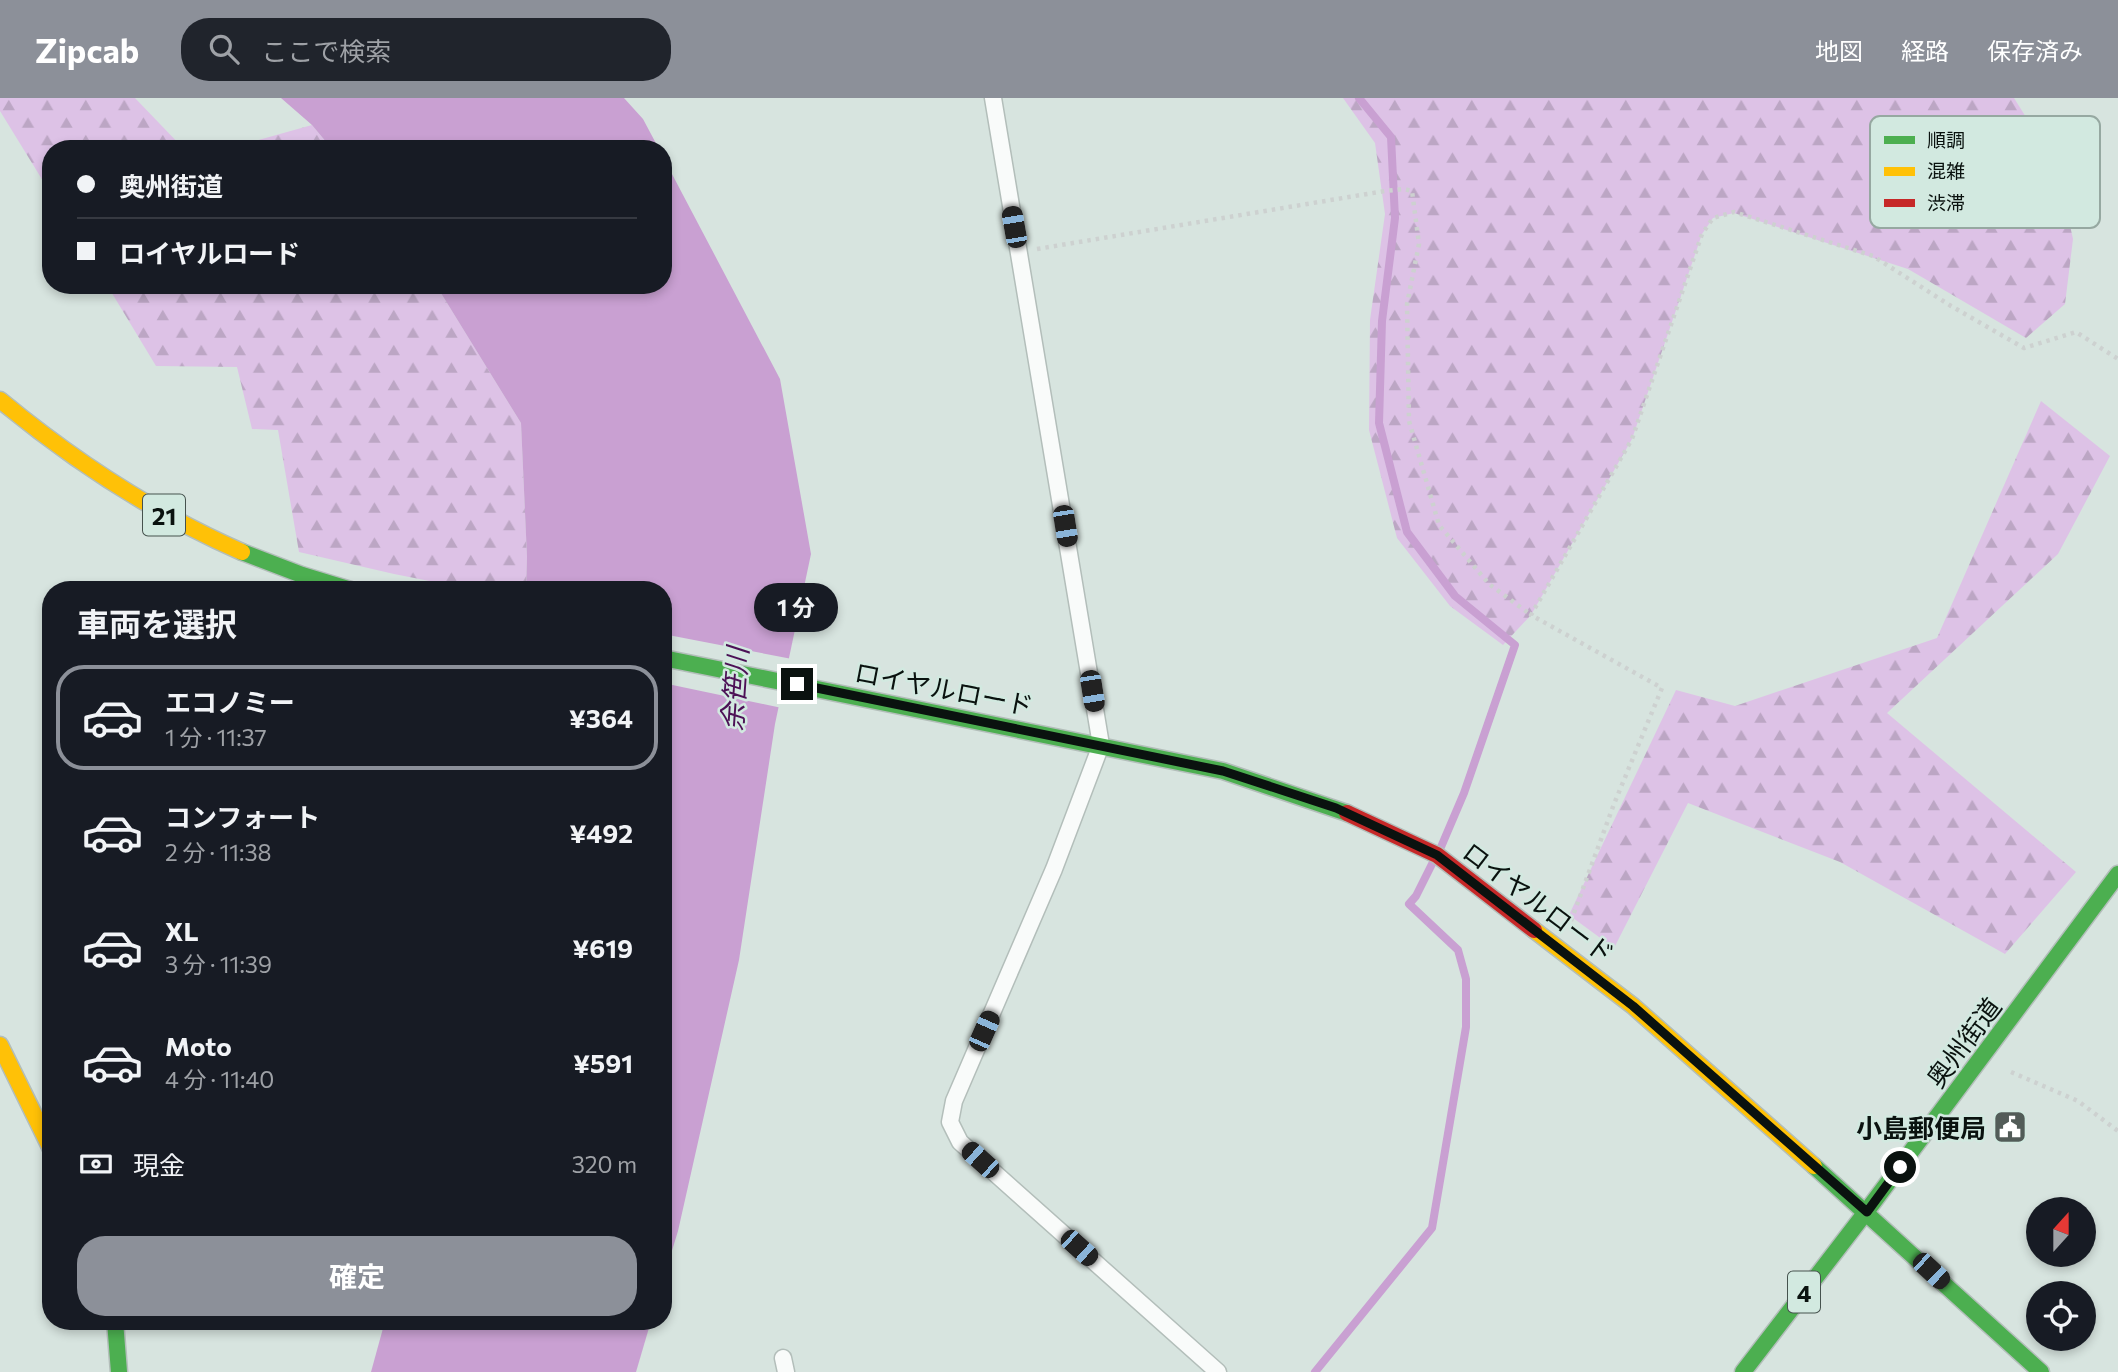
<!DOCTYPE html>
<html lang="ja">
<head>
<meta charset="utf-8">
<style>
  :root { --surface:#171b24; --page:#20242c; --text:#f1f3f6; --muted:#9ea1a6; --line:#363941; --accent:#8c9099 }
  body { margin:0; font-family:Commissioner,"Noto Sans JP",sans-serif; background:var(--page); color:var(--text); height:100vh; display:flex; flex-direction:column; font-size:26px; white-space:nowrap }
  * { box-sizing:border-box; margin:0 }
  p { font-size:23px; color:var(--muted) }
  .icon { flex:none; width:38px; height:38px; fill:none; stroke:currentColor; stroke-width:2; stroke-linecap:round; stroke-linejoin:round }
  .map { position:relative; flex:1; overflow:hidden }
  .side { position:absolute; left:42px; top:483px; width:630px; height:749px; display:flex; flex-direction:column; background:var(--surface); border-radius:28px; box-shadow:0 4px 10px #0003 }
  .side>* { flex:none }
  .hud { position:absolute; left:42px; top:42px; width:630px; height:154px; border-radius:28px; box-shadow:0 4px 10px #0003; display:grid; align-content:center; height:154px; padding:0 35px; background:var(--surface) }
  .needle { width:46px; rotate:21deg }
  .tools { position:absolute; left:2026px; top:1099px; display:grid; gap:14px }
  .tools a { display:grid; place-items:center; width:70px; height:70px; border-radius:50%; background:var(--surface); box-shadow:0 4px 10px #0003; font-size:35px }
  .end { position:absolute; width:32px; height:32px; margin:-16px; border:9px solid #0a120f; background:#fff; box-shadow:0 0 0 4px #fff }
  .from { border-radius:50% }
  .bubble { position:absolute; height:49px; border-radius:24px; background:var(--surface); box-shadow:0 4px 10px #0003; font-size:23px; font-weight:700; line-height:49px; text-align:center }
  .car { position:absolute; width:21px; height:42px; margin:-21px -10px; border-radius:9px; box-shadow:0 0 5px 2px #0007; background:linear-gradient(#222 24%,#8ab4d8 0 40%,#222 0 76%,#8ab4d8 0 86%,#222 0) }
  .hud b { display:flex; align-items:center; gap:24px; height:66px; font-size:26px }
  .hud b+b { border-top:2px solid var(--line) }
  .hud i { width:18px; height:18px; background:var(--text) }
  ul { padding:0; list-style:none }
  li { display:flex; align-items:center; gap:21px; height:105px; margin:0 14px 10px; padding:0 21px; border:4px solid transparent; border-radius:28px }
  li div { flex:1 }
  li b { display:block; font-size:26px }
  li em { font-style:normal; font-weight:700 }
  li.selected { border-color:var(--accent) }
  li>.icon { width:63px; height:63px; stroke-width:1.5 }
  h2 { padding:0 35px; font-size:32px; line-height:84px }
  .pay { display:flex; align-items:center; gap:18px; height:77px; padding:0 35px; font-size:26px }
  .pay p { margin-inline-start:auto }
  .button { display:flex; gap:14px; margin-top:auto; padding:14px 35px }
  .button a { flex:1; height:80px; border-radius:28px; background:var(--accent); color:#fff; font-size:28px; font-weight:700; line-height:80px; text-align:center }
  header { display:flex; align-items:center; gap:42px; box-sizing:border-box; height:98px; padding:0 35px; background:var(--accent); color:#fff }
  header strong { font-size:33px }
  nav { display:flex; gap:38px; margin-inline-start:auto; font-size:24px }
  .search { width:490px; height:63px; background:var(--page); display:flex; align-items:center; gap:18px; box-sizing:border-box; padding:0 24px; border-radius:28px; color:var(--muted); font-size:26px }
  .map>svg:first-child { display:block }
  .forest { fill:url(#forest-firs) }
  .water { fill:#c9a0d2 }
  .pier { fill:#d7e4df }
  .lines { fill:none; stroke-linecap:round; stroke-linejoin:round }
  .stream { stroke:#c9a0d2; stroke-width:8 }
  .lane-casing { stroke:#b3beba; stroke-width:19 }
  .fast-casing { stroke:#b3beba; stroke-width:19 }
  .slow-casing { stroke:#b3beba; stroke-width:19 }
  .jam-casing { stroke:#b3beba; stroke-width:19 }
  .path { stroke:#cdd1d0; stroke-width:4.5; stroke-dasharray:3.5 5; stroke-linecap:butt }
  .lane { stroke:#f9fbfa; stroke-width:16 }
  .fast { stroke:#4caf50; stroke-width:16 }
  .slow { stroke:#ffc107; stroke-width:16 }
  .jam { stroke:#c62828; stroke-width:16 }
  .route { stroke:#0a120f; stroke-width:9 }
  .labels { text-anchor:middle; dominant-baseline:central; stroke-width:5; stroke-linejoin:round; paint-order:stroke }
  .shield { fill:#d2e9e0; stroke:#46524e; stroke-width:2 }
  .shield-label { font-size:24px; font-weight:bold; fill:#0a120f }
  .street-label { font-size:26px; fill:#0a120f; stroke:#d2e9e0 }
  .poi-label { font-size:26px; font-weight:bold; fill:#0a120f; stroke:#d2e9e0; text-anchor:end }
  .water-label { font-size:28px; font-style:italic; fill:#4c1156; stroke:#d2e9e0 }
  .key { fill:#d2e9e0; stroke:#96a8a1; stroke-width:2 }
  .key-label { font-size:19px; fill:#0a120f }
</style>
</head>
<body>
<header>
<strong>Zipcab</strong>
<div class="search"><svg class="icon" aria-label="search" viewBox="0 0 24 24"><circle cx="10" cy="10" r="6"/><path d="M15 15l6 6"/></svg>ここで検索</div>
<nav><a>地図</a><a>経路</a><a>保存済み</a></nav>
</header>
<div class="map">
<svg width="2118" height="1274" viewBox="0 0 2118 1274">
  <defs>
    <pattern id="forest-firs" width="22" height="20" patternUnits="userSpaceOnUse" patternTransform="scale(1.75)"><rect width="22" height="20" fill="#ddc2e6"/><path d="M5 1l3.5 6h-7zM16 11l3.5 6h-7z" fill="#bca6c4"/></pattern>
  </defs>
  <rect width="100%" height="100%" fill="#d7e4df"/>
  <!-- forest -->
  <g class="forest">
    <path d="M0,0H135L184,51H51V96L0,13Z"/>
    <path d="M1343,0H2014L2057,69L2073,141L2065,206L2026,240L1908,171L1734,115L1713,120L1702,136L1632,341L1531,517L1503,547L1450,508L1397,440L1369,332L1370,222L1385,116L1375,45Z"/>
    <path d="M312,27L332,51H226Z"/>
    <path d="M107,187H436L521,325L527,459L526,492H475L394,476L299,454L278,332L252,331L237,269L156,268Z"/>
    <path d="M2041,303L2110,358L2058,456L1887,615L2076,774L2005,856L1840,764L1688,705L1614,850L1569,817L1676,592L1735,608L1937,540Z"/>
  </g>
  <!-- water -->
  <g class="water">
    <path d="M281,0H624L643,21L659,51H332L312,27Z"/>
    <path d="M663,59L780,281L811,456L775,626L739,862L678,1133L663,1182V492H526L527,459L521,325L436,187H663Z"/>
    <path d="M385,1223H651L636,1274H371Z"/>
  </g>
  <!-- pier -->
  <path class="pier" d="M663,536L792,561L782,610L663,585Z"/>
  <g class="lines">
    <!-- stream -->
    <g class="stream">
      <path d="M1359,0L1391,39L1395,120L1382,223L1379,325L1407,434L1455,498L1515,547L1464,695L1441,749"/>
      <path d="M1315,1274L1432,1130L1466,929V881L1458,852L1409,806L1416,798L1432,766"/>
    </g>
    <defs>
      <g id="lane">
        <path d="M993,0L1101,647L1054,771L954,1003L950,1024L960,1044L1218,1274"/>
        <path d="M783,1260L786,1274"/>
      </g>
      <g id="fast">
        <path d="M242,454L302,477L351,492"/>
        <path d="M663,560L1223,673L1347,715"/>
        <path d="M1814,1068L2041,1274"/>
        <path d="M115,1223L119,1274"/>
        <path d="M1743,1274L1866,1114L2118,776"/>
      </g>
      <g id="slow">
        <path d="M0,302C75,364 153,415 242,454"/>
        <path d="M1534,832L1633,908L1814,1068"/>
        <path d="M0,947L51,1051"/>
      </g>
      <path id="jam" d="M1347,715L1437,757L1534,832"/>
    </defs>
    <!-- lane casing -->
    <use href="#lane" class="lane-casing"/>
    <!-- fast casing -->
    <use href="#fast" class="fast-casing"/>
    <!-- slow casing -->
    <use href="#slow" class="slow-casing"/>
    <!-- jam casing -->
    <use href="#jam" class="jam-casing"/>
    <!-- path -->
    <g class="path">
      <path d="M1037,151L1385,93L1404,91L1412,93L1419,146L1407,206L1409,323L1439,427L1489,486L1531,517"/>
      <path d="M1571,823L1614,706L1662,590L1531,517L1632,341L1702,136L1713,120L1734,114L1873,158L1951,208L2024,250L2076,234L2118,261"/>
      <path d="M2011,974L2078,1003L2118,1033"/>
    </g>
    <!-- lane -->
    <use href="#lane" class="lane"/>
    <!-- fast -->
    <use href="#fast" class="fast"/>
    <!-- slow -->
    <use href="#slow" class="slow"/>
    <!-- jam -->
    <use href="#jam" class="jam"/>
  </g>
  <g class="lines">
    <!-- route -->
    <path class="route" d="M797,586L1223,673L1336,710L1437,757L1633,908L1867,1114L1900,1069"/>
  </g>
  <!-- icons -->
  <defs>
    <symbol id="civic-square" viewBox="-11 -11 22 22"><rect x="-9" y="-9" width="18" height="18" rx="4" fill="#525c58" stroke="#d2e9e0"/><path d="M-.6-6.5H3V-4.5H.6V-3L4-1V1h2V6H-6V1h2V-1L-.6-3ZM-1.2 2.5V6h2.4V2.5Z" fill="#fff"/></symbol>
  </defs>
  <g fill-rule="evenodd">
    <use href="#civic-square" x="1991" y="1010" width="38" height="38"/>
  </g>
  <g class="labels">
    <!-- shield labels -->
    <g class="shield">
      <rect x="143" y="396.5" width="42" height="41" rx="5"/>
      <rect x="1788" y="1173.5" width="32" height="41" rx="5"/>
    </g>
    <g class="shield-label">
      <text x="164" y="417">21</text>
      <text x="1804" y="1194">4</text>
    </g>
    <!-- street labels -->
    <g class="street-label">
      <text transform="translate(944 590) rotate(11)">ロイヤルロード</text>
      <text transform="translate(1539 804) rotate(37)">ロイヤルロード</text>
      <text transform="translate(1963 944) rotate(-53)">奥州街道</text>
    </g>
    <!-- poi labels -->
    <g class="poi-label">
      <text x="1986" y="1029">小島郵便局</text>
    </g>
    <!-- water labels -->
    <g class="water-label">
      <text transform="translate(734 591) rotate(-86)">余笹川</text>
    </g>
  </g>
  <!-- legend -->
  <rect x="1870" y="18" width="230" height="112" rx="10" class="key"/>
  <rect x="1884" y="38" width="31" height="8" fill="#4caf50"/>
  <rect x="1884" y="69" width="31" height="9" fill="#ffc107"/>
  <rect x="1884" y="101" width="31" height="8" fill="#c62828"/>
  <g class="key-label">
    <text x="1927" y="49">順調</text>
    <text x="1927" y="80">混雑</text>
    <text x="1927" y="112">渋滞</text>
  </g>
</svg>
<div class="tools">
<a><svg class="needle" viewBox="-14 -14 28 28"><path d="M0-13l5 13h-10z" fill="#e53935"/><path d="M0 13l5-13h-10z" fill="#9ea1a6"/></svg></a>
<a><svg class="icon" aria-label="locate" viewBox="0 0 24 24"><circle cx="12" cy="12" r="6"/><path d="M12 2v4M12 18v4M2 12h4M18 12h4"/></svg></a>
</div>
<i class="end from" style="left:1900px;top:1069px"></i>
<i class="end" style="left:797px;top:586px"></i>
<div class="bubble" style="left:754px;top:485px;width:84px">1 分</div>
<i class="car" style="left:1014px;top:129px;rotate:350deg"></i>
<i class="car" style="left:1065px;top:428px;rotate:171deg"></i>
<i class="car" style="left:1092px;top:593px;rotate:171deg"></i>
<i class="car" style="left:984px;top:933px;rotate:24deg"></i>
<i class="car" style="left:980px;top:1062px;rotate:312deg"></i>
<i class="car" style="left:1079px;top:1150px;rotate:132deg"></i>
<i class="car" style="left:1931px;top:1173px;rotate:133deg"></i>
<div class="hud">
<b><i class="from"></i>奥州街道</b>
<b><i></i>ロイヤルロード</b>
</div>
<section class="side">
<h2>車両を選択</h2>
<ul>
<li class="selected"><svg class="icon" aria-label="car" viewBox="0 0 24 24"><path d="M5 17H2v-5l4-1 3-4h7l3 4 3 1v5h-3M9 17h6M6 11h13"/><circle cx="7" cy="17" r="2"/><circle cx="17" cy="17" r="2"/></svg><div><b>エコノミー</b><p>1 分 · 11:37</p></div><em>¥364</em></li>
<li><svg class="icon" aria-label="car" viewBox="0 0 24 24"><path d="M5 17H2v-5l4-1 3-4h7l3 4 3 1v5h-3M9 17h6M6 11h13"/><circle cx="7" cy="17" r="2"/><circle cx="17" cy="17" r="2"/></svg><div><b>コンフォート</b><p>2 分 · 11:38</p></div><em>¥492</em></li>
<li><svg class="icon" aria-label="car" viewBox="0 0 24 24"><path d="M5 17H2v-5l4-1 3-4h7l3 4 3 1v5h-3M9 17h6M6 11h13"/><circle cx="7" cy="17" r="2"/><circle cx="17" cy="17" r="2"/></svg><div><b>XL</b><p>3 分 · 11:39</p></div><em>¥619</em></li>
<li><svg class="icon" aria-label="car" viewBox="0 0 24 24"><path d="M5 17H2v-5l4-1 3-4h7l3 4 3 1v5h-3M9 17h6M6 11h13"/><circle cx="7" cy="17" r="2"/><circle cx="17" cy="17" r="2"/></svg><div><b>Moto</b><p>4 分 · 11:40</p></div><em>¥591</em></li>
</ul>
<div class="pay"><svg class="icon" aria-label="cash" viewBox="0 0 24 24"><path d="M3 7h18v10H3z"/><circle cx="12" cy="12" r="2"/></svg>現金<p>320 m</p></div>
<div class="button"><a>確定</a></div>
</section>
</div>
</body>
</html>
